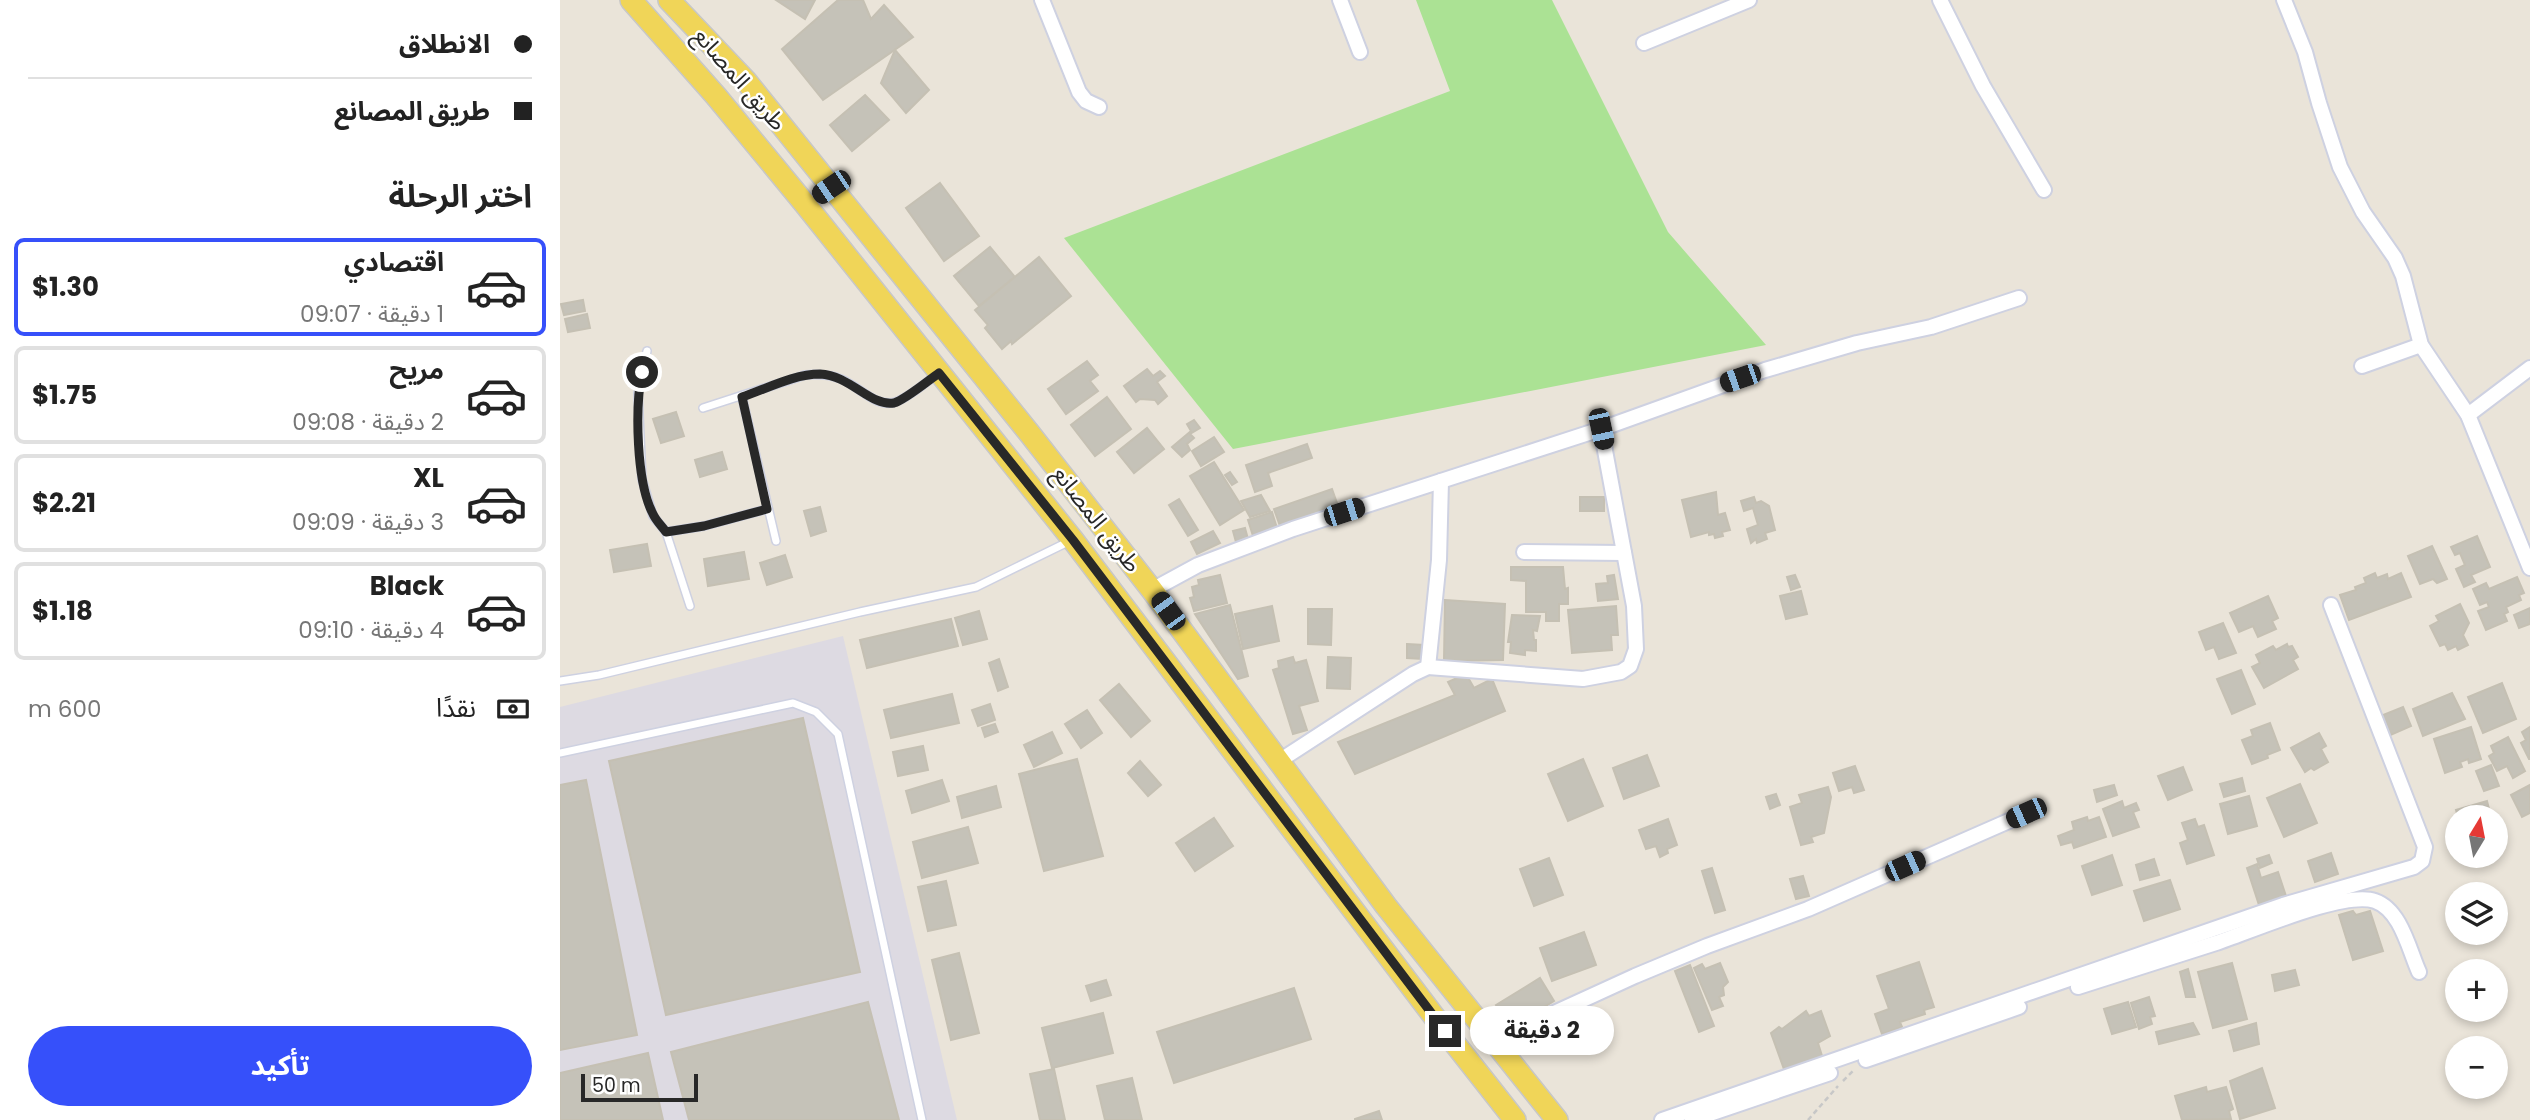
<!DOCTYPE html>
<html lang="ar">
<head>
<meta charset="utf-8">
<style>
  :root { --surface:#fff; --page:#f2f2f2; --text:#222; --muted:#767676; --line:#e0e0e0; --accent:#3650fa }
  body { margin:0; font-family:Poppins,"Noto Sans Arabic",sans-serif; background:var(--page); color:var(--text); direction:rtl; height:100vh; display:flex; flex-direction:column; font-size:26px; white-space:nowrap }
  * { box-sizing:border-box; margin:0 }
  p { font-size:23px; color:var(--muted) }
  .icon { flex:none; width:38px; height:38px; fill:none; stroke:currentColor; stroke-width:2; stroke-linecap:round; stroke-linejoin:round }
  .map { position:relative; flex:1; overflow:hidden; direction:ltr }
  .sheet { display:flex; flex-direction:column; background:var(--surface); width:560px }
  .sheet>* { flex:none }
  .hud { display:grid; align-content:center; height:154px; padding:0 28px; background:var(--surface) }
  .needle { width:46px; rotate:10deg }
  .tools { position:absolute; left:1885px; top:805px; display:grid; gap:14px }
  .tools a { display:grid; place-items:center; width:63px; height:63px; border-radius:50%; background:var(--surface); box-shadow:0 4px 10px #0003; font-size:35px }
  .scale { position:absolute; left:21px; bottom:18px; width:117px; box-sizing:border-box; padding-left:7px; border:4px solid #282828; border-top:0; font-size:19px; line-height:24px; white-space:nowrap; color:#282828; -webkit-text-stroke:5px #fff; paint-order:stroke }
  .end { position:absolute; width:32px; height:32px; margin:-16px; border:9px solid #282828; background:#fff; box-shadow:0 0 0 4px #fff }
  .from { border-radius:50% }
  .bubble { position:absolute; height:49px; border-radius:24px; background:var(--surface); box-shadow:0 4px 10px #0003; font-size:23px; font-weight:700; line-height:49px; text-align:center; direction:rtl }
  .car { position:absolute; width:21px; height:42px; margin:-21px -10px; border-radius:9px; box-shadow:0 0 5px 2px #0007; background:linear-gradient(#222 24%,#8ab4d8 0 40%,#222 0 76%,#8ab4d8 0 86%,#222 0) }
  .hud b { display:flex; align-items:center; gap:24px; height:66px; font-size:26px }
  .hud b+b { border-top:2px solid var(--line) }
  .hud i { width:18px; height:18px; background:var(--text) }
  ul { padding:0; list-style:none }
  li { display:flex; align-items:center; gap:21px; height:98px; margin:0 14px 10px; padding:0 14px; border:4px solid var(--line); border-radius:10px }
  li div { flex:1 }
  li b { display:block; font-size:26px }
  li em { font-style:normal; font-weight:700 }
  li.selected { border-color:var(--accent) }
  li>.icon { width:63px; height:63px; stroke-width:1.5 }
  h2 { padding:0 28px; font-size:32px; line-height:84px }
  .pay { display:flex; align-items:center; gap:18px; height:77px; padding:0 28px; font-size:26px }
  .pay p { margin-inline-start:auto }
  .primary-button { display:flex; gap:14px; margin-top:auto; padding:14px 28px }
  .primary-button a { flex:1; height:80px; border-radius:42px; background:var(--accent); color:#fff; font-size:28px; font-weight:700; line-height:80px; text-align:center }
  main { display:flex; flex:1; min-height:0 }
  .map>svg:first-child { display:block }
  .industrial { fill:#dddae2 }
  .green { fill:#abe294 }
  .building { fill:#c5c2b8; stroke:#c5c0b3; stroke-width:2 }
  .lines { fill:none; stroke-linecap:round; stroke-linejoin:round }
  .service-casing { stroke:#ced1e1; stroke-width:10 }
  .minor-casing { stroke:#ced1e1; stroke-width:18 }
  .primary-casing { stroke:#c7c7c7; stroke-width:24 }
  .path { stroke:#c7c7c7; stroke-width:2.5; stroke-dasharray:5 3.5; stroke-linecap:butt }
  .service { stroke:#fff; stroke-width:7 }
  .minor { stroke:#fff; stroke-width:14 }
  .primary { stroke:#f0d558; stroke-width:21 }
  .route { stroke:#282828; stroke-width:9 }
  .labels { text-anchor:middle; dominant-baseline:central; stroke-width:5; stroke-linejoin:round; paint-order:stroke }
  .street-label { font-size:23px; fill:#282828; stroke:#fff }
</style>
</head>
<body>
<main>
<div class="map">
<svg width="1970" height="1120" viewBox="0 0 1970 1120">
  <rect width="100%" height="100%" fill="#eae4d9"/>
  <!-- industrial -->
  <path class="industrial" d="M283,636L397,1120H0V707Z"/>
  <!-- green -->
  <path class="green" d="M856,0H992L1108,232L1206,345L673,449L504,238L890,91Z"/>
  <!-- building -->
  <g class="building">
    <path d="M216,0H255L245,19Z"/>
    <path d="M278,0H303L311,19L324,5L353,37L263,100L222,49Z"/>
    <path d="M335,50L369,90L346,113L321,83Z"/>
    <path d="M305,95L329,120L292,151L270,125Z"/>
    <path d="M380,183L419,236L384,261L346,208Z"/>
    <path d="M430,247L455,277L419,306L394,276Z"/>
    <path d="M479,257L511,296L452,344L451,341L442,349L425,328L428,325L415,310Z"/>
    <path d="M23,300L25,311L4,315L1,304Z"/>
    <path d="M27,314L30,328L8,332L5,319Z"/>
    <path d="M527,361L538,375L530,381L538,391L506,414L488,389Z"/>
    <path d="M587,369L593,376L600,371L605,376L597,382L607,396L598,404L595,400L580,399L576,402L564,386Z"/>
    <path d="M547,397L571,429L535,456L511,425Z"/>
    <path d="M116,412L124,436L101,443L93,419Z"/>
    <path d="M634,420L640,428L630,434L634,438L627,444L630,450L622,457L612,447L631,431L627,424Z"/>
    <path d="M587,428L604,449L574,473L557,452Z"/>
    <path d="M654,437L664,452L641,466L632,451Z"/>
    <path d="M747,444L752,458L708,473L712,486L695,492L686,465Z"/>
    <path d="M162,452L167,469L140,477L135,460Z"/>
    <path d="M654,462L684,510L660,525L630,476Z"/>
    <path d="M670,472L677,482L672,485L665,475Z"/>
    <path d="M772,489L778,506L720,526L714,509Z"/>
    <path d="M1156,492L1158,515L1165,513L1170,530L1162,532L1163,536L1155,538L1154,534L1149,535V532L1131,537L1122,500Z"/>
    <path d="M701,495L710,511L690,517L681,501Z"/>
    <rect x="1020" y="497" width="24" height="14"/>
    <path d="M1194,497L1196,503L1201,501L1209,506L1215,530L1205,533L1207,539L1197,543L1196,539L1191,543L1187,529L1198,525L1193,508L1184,511L1181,501Z"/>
    <path d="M619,499L638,530L628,536L609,505Z"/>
    <path d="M260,507L266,531L251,536L244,511Z"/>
    <path d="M712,512L717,528L693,536L688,520Z"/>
    <path d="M685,528L688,539L676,542L673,531Z"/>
    <path d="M653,531L660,543L637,554L631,542Z"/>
    <path d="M1917,536L1930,567L1911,575L1915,582L1904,587L1896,569L1905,565L1900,553L1895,555L1891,547Z"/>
    <path d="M87,544L91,566L54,572L50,550Z"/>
    <path d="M1872,546L1887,579L1877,583L1873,579L1860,584L1848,556Z"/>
    <path d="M184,552L189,579L148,586L144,559Z"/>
    <path d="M225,555L232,577L207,585L200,563Z"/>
    <path d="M951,567H1003L1005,589L1008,588V604H999V621H986V612H966V581L951,580Z"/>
    <path d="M1815,573L1817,578L1827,574L1828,579L1841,573L1851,597L1789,620L1780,595L1796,590L1795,587L1806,583L1804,578Z"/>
    <path d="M660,575L667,603L634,611L630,598L634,597L632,587L639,585L638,580Z"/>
    <path d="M1054,575L1058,599L1038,601L1036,584L1048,583L1047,576Z"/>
    <path d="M1235,575L1240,587L1231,590L1227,577Z"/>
    <path d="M1957,577L1964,593L1959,595L1961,600L1946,607L1948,612L1944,614L1947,621L1926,630L1918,611L1929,607L1927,602L1920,605L1913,589L1926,583L1929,589Z"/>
    <path d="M1241,591L1247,614L1226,619L1220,596Z"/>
    <path d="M1708,596L1718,618L1712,621L1716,629L1698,637L1693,626L1679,632L1670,613Z"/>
    <path d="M885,600L945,604L943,660L884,661Z"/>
    <path d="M1900,604L1909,623L1903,635L1908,645L1898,650L1896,646L1888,650L1885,644L1880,646L1870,626L1879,621L1876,616Z"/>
    <path d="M670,605L688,676L678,679L635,614Z"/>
    <path d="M712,606L719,641L683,649L675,614Z"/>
    <path d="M1056,606L1058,635H1051L1052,650L1012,653L1008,610Z"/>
    <path d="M1970,608V624L1959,628L1954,615Z"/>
    <path d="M748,609H772L771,645L748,644Z"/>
    <path d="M419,611L427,639L403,645L395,618Z"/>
    <path d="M952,615L980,616L977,631L973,630L974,640H976V651L965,650V655L950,653L951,642H948Z"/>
    <path d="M391,619L398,646L307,668L300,640Z"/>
    <path d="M1663,623L1676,653L1659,659L1654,647L1646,650L1639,632Z"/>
    <path d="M847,644L864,645L863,659L847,658Z"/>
    <path d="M1727,644L1728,647L1732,646L1738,657L1733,660L1738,669L1704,688L1692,667L1700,663L1696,655L1713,646L1716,650Z"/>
    <path d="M733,657L735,663L746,660L758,701L739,706L747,730L733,734L713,670L719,668L718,661Z"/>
    <path d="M768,657L791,658L790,689L767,688Z"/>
    <path d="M439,659L448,687L438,691L429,663Z"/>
    <path d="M1681,670L1695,704L1672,714L1657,679Z"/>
    <path d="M906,674L914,688L932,679L945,711L795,774L778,742L895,695L888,682Z"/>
    <path d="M1942,683L1956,719L1923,733L1908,697Z"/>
    <path d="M559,684L590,721L571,737L540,700Z"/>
    <path d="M1892,693L1905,719L1863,736L1853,709Z"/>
    <path d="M392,694L399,723L331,738L324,710Z"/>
    <path d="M430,704L435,720L418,726L412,710Z"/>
    <path d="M1843,707L1851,726L1826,737L1818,717Z"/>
    <path d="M527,710L542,733L521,748L505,724Z"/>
    <path d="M243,718L300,972L106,1015L49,761Z"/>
    <path d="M1710,723L1720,750L1707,755L1708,758L1692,764L1682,740L1693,736L1691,730Z"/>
    <path d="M435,724L438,732L425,737L422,728Z"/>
    <path d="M1911,727L1921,759L1909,763L1908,759L1900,762L1902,767L1885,773L1874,739Z"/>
    <path d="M1970,727V759H1969L1961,743L1966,740L1962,732Z"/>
    <path d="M492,732L502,753L474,767L464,745Z"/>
    <path d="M1759,733L1766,746L1761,749L1768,762L1754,770L1751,768L1745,772L1731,748Z"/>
    <path d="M1948,737L1965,771L1953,778L1947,766L1937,771L1929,756L1934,753L1931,746Z"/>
    <path d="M363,746L368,770L338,776L333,752Z"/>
    <path d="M1087,755L1099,786L1064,799L1053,768Z"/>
    <path d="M517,759L543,856L484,871L459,774Z"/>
    <path d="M1023,759L1043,806L1008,821L988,774Z"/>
    <path d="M580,761L601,785L588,796L568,773Z"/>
    <path d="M1931,765L1939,786L1924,791L1916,771Z"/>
    <path d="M1295,766L1304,790L1294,793L1292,787L1279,791L1273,773Z"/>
    <path d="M1623,767L1632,790L1608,800L1598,776Z"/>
    <path d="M1682,778L1685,791L1664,797L1660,784Z"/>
    <path d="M26,780L77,1035L0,1050V785Z"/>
    <path d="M382,780L389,801L352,813L346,791Z"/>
    <path d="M1740,784L1757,823L1724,837L1707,798Z"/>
    <path d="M1554,785L1557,795L1537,802L1534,790Z"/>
    <path d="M1970,785V813L1962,817L1951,795Z"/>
    <path d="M436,786L441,807L402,818L397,797Z"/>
    <path d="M1268,787L1271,797L1264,833L1251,837L1253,842L1241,845L1230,807L1242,803L1239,795Z"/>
    <path d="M1216,794L1220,805L1210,809L1206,797Z"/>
    <path d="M1689,796L1697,826L1668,834L1660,804Z"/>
    <path d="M1562,801L1564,808L1576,803L1579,810L1573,812L1579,827L1553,836L1543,809Z"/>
    <path d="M1927,801L1931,817H1898L1896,810Z"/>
    <path d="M1527,817L1528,821L1539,817L1546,837L1514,848L1512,842L1501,845L1498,836L1514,830L1512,822Z"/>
    <path d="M654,818L673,846L635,871L616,843Z"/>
    <path d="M1108,819L1117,845L1107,849L1108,853L1100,857L1096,846L1086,849L1079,830Z"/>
    <path d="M1635,819L1638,827L1644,825L1654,855L1627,864L1620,843L1628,840L1622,823Z"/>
    <path d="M408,827L418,863L362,878L353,842Z"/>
    <path d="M1771,853L1778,874L1755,882L1748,861Z"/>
    <path d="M1552,855L1562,885L1532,895L1522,866Z"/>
    <path d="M1709,855L1712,863L1700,868L1697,859Z"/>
    <path d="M989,858L1003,895L974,906L960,869Z"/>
    <path d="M1594,859L1599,875L1580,880L1576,865Z"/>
    <path d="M1697,864L1701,878L1718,872L1726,896L1699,905L1687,868Z"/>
    <path d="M1152,868L1165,910L1155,913L1142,871Z"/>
    <path d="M1243,876L1249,896L1236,899L1230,879Z"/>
    <path d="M1610,880L1620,909L1584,921L1574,891Z"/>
    <path d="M386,881L396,925L368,931L358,887Z"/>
    <path d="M1793,911L1796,915L1810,911L1823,951L1793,960L1779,915Z"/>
    <path d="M1024,932L1036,965L992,981L980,948Z"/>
    <path d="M399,953L419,1033L391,1040L372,960Z"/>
    <path d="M1359,962L1374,1007L1364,1010L1365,1014L1340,1022L1342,1027L1322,1034L1315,1014L1329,1009L1317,976Z"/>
    <path d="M1160,963L1168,982L1163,987L1164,995L1159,997L1163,1006L1152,1010L1134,968L1142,964L1145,969Z"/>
    <path d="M1672,963L1687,1019L1653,1028L1638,972Z"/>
    <path d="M1130,965L1154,1026L1139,1032L1115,971Z"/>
    <path d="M1628,969L1635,997H1626L1620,972Z"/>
    <path d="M1735,970L1739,985L1715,991L1712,975Z"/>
    <path d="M980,978L994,1001L950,1028L936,1005Z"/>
    <path d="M546,980L551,995L531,1001L526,986Z"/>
    <path d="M734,988L751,1039L614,1083L597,1032Z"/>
    <path d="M1589,997L1595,1016L1590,1017L1592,1024L1579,1029L1571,1003Z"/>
    <path d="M308,1002L339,1120H129L111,1052Z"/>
    <path d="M1568,1002L1576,1027L1552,1034L1544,1009Z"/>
    <path d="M1246,1011L1249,1016L1261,1011L1270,1036L1258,1043L1263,1059L1225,1072L1211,1033L1219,1027L1222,1029Z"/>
    <path d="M543,1013L553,1053L492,1068L482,1028Z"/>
    <path d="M1633,1023L1639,1034L1599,1044L1596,1032Z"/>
    <path d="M1696,1023L1699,1044L1674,1051L1669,1031Z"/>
    <path d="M88,1053L103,1120H0V1073Z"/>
    <path d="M1702,1068L1715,1108L1680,1119L1670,1081Z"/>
    <path d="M494,1069L505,1120H480L470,1074Z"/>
    <path d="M572,1078L582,1120H545L537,1086Z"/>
    <path d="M1646,1087L1647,1092L1666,1087L1673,1109L1669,1111L1671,1119L1622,1120L1615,1096Z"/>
    <path d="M819,1111L822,1120H795V1119Z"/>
  </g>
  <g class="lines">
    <defs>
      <g id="service">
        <path d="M87,351L78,393L82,479L93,516L106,532L130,606"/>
        <path d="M182,397L216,541"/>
        <path d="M143,408L245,375C257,374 267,374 278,378C297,383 316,411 338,401C352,395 366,382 379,373"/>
        <path d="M106,532L144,526L207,509"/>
        <path d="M0,681L39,675L300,612L416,587L510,541"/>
        <path d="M0,753L233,703L256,712L278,734L362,1120"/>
      </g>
      <g id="minor">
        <path d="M482,0L519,92L526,101L539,107"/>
        <path d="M780,0L800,52"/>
        <path d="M1380,0L1423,86L1484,190"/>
        <path d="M1724,0L1745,52L1759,103L1780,167L1803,212L1835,258L1843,276L1861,345L1908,415L1970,568"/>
        <path d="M1084,43L1189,0"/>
        <path d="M1802,366L1861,345"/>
        <path d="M1908,415L1970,368"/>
        <path d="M964,552L1064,553"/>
        <path d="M592,590L638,565L733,529L1041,429L1205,370L1297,343L1371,327L1459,298"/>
        <path d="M868,667L1023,679L1061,672L1070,666L1076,649L1074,606L1041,429"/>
        <path d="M719,761L853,674L868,667L879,560L881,481"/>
        <path d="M1518,987C1564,972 1610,958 1656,943C1690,932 1784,890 1815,901C1841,910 1849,950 1859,972"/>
        <path d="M935,1043L968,1025L1075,976L1147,946L1248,909L1467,813"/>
        <path d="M1306,1060L1459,1007"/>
        <path d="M1102,1120L1723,905L1854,867L1862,861L1865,847L1771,605"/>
        <path d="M1132,1120L1270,1073"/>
      </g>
      <g id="primary">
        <path d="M71,0L156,96L245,204L513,540L885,1031L955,1120"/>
        <path d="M109,0L186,81L470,434L592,590L826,906L997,1120"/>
      </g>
    </defs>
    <!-- service casing -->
    <use href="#service" class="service-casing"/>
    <!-- minor casing -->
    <use href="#minor" class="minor-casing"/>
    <!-- primary casing -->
    <use href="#primary" class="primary-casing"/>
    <!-- path -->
    <g class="path">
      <path d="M1283,1081L1293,1071"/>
      <path d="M1248,1120L1278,1086"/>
    </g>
    <!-- service -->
    <use href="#service" class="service"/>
    <!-- minor -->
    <use href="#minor" class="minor"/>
    <!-- primary -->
    <use href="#primary" class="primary"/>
  </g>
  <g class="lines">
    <!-- route -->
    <path class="route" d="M82,372C75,407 76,482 93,514C96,521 102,526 106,532L144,526L207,509L182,397C206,389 234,374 260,374C290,375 311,407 334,403C345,400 369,380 379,373L513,540L885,1031"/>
  </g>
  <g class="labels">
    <!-- street labels -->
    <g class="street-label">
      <text transform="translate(180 79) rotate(49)">طريق المصانع</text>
      <text transform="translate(537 519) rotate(52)">طريق المصانع</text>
    </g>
  </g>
</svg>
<div class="tools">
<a><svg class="needle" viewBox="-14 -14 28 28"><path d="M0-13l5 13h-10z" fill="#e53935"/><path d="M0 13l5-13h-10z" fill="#767676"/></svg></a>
<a><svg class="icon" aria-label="layers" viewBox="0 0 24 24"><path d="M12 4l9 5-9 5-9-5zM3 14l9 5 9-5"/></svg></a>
<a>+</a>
<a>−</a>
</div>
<div class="scale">50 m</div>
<i class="end from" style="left:82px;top:372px"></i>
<i class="end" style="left:885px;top:1031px"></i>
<div class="bubble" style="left:910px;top:1006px;width:144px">2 دقيقة</div>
<i class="car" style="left:271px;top:187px;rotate:236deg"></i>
<i class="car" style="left:1180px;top:378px;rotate:251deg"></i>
<i class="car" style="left:1041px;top:429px;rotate:168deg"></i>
<i class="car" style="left:784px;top:512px;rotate:72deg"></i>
<i class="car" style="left:608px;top:611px;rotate:324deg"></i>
<i class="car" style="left:1466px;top:813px;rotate:246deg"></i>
<i class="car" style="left:1345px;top:866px;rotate:66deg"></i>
</div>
<section class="sheet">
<div class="hud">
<b><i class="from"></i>الانطلاق</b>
<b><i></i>طريق المصانع</b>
</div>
<h2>اختر الرحلة</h2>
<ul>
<li class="selected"><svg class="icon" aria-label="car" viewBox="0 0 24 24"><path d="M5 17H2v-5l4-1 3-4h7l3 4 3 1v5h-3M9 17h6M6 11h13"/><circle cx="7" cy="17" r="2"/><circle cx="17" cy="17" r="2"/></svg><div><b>اقتصادي</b><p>1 دقيقة · 09:07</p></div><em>$1.30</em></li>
<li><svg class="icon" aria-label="car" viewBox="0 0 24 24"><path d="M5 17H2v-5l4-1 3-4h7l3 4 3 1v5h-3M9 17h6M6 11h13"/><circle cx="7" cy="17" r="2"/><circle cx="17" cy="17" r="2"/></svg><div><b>مريح</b><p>2 دقيقة · 09:08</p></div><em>$1.75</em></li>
<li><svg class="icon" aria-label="car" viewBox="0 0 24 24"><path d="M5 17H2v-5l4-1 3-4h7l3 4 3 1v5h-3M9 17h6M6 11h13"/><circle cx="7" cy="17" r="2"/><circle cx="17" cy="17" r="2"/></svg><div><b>XL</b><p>3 دقيقة · 09:09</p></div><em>$2.21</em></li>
<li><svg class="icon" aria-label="car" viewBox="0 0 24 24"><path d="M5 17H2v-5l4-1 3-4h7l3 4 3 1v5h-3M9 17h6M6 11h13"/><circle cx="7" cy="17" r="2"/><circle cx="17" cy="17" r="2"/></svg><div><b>Black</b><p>4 دقيقة · 09:10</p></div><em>$1.18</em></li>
</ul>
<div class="pay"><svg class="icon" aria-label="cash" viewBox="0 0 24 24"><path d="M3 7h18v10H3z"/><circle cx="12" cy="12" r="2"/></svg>نقدًا<p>600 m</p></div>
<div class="primary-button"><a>تأكيد</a></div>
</section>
</main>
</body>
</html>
